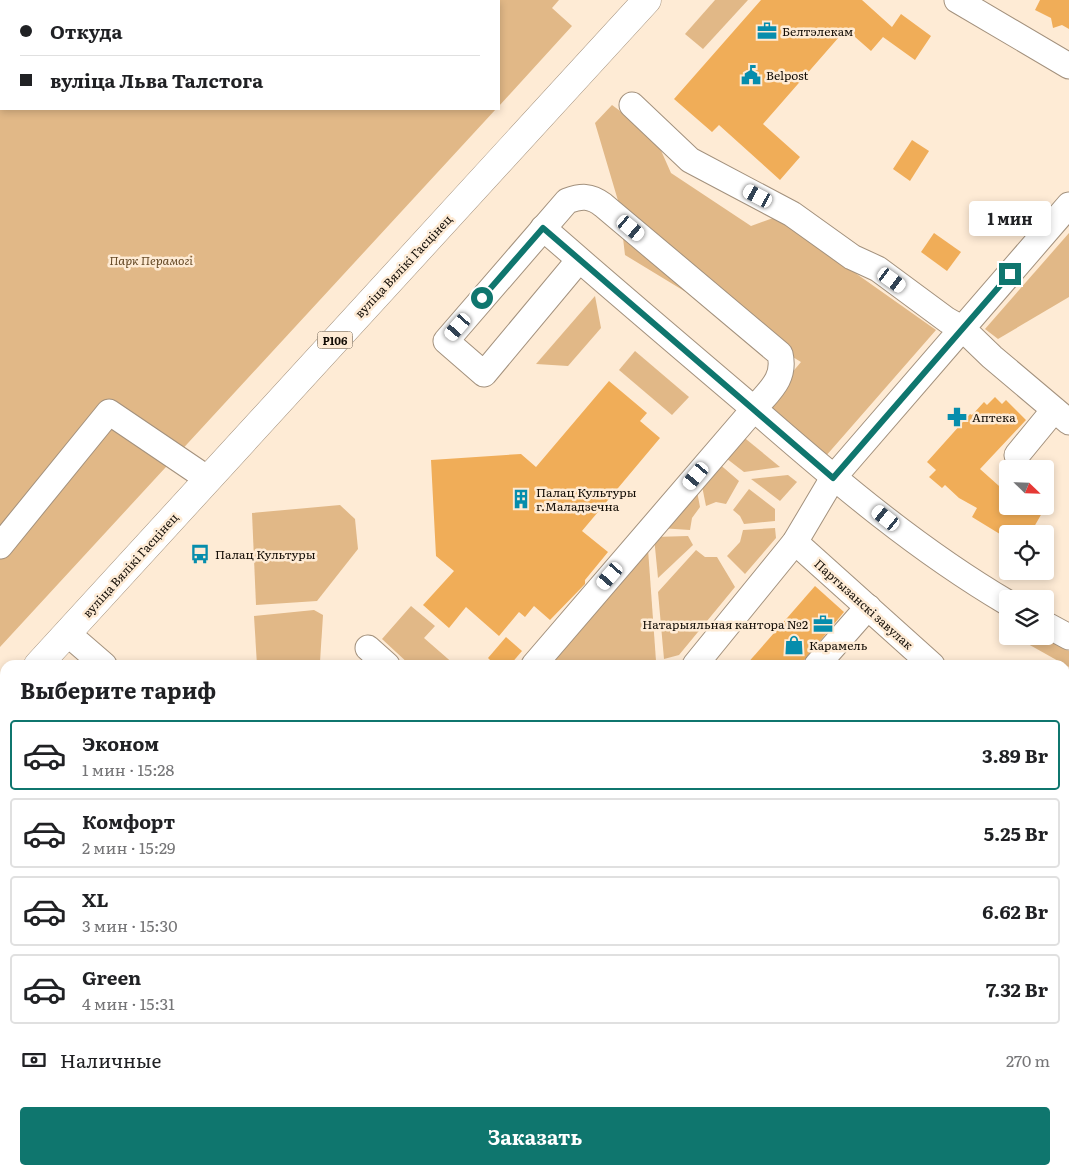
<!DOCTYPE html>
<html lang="ru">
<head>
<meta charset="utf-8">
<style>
  :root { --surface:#fff; --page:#f6f6f6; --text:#202124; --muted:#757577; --line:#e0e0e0; --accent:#0f766e }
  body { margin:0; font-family:Literata,serif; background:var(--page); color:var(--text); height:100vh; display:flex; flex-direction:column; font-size:19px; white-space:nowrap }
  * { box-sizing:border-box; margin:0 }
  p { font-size:16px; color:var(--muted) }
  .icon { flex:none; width:28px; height:28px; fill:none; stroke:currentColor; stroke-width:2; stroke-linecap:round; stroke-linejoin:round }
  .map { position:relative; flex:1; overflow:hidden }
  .sheet { position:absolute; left:0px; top:660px; width:1070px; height:515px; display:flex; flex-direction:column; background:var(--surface); border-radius:15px 15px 0 0; box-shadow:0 2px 8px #0003 }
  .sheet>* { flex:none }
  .top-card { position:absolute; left:0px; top:0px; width:500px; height:110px; box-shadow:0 2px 8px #0003; display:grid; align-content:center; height:110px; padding:0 20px; background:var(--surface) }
  .needle { width:32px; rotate:113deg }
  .buttons { position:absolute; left:999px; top:460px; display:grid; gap:10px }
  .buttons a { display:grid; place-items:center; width:55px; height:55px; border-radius:5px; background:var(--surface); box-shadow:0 2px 8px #0003; font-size:25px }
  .end { position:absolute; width:22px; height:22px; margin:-11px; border:6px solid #0f766e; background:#fff; box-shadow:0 0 0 2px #fff }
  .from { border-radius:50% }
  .bubble { position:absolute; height:35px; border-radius:5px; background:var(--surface); box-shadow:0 2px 8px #0003; font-size:16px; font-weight:700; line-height:35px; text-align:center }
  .car { position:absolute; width:15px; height:30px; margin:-15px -8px; border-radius:6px; box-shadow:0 0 4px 1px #0007; background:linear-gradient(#fff 24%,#345 0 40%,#fff 0 76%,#345 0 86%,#fff 0) }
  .top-card b { display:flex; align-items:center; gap:18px; height:48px; font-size:19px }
  .top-card b+b { border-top:1px solid var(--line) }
  .top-card i { width:12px; height:12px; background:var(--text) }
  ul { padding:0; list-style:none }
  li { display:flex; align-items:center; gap:15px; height:70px; margin:0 10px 8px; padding:0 10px; border:2px solid var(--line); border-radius:5px }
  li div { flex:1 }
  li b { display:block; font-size:19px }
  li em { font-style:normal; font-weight:700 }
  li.current { border-color:var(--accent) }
  li>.icon { width:45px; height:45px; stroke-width:1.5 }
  h2 { padding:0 20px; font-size:22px; line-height:60px }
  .pay { display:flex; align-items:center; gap:12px; height:55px; padding:0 20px; font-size:19px }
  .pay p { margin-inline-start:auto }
  .cta { display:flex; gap:10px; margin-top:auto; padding:10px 20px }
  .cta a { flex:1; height:58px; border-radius:5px; background:var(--accent); color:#fff; font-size:20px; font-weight:700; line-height:58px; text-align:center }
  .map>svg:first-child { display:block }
  .green { fill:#e1b887 }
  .building { fill:#f0ad58 }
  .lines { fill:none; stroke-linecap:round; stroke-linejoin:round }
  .minor-casing { stroke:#a3917d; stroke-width:27 }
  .major-casing { stroke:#a3917d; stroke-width:29 }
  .minor { stroke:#fff; stroke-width:25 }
  .major { stroke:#fff; stroke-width:28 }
  .route { stroke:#0f766e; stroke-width:6 }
  .labels { text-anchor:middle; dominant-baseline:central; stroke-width:5; stroke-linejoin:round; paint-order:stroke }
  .shield { fill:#feebd5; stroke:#5a5044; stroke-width:1 }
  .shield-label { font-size:11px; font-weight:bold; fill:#130d06 }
  .poi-label { font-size:12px; fill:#130d06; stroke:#feebd5; text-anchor:start }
  .park-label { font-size:12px; font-style:italic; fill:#664a27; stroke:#feebd5 }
  .street-label { font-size:12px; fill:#130d06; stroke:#feebd5 }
</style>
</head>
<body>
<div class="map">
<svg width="1069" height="1175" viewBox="0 0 1069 1175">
  <rect width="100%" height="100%" fill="#feebd5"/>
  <!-- green -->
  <g class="green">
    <path d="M0,0H559L552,8L572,26L499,106V1H1V109H496L0,647Z"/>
    <path d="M715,0H748L703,49L685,34Z"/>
    <path d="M612,105L655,137L671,173L751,226L776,217L936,330L825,457L772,409L774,394L801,362L625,255L619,204L595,123Z"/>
    <path d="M1069,233V297L998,339L985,329Z"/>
    <path d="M595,296L601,328L568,366L536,364Z"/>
    <path d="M635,351L689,397L672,415L619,370Z"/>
    <path d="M741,435L780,467L744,472L722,455Z"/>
    <path d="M717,462L739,481L726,504L716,502L706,506L701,481Z"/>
    <path d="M788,475L797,482L780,501L751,479Z"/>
    <path d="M696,486L700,507L692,518L690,530L660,528Z"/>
    <path d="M749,489L775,509V521L744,524L740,516L733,510Z"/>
    <path d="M340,505L355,519L358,549L317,601L256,605L252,513Z"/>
    <path d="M775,528L776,538L745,574L727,556L740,542L743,530Z"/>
    <path d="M688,536L693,545L658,578L654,537Z"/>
    <path d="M648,549L656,661L549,665Z"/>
    <path d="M696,550L705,557H717L735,587L679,655L664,659L658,592Z"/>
    <path d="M411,606L435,626L424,638L455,665H410L382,639Z"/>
    <path d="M314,610L323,615L320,662L317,665H257L254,616Z"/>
    <path d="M1014,636H1041L1069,651V667Z"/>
    <path d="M5,735V944L0,940V741Z"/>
  </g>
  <!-- building -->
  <g class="building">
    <path d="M761,0H862L892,27L901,14L931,36L915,60L883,37L871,51L846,29L763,124L800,157L780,180L719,125L712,132L674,99Z"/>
    <path d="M1040,0H1069V29L1062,25L1053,28L1051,18L1035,10Z"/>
    <path d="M912,140L929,151L910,181L893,169Z"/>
    <path d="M934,233L961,252L947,271L921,252Z"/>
    <path d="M609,381L647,413L640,421L660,438L582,531L608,552L585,580V584L550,620L534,606L525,617L519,612L499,636L466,607L449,628L423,605L454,571L436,556L431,460L521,454L536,467Z"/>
    <path d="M995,397L1002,404L1006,400L1026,420L980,469L1008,494V506H1046L1030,534H1008V539L972,517L977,508L959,498L945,485L942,488L929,477L936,470L927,462L970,414L972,415L984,402L987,405Z"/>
    <path d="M815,586L844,612L800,665H746Z"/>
    <path d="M506,637L522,651L510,665H495L488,658Z"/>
  </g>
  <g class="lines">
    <defs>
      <g id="minor">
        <path d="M957,0L1069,66"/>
        <path d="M632,105L690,160L792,214L852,257L878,269L947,320L963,329L992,357L1069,422"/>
        <path d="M543,228C615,291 688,353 761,415C839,483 918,550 1008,603"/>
        <path d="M1017,455L1054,410"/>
        <path d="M795,542L932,665"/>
        <path d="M0,546L109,412L208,479"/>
        <path d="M1045,624L1069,637"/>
        <path d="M67,633L104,665"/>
        <path d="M368,648L387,665"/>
        <path d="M534,665L754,409C769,391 786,379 780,354L603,205C590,195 581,196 567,201L446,341L484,374L579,260"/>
        <path d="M695,665L795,542L833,478L1069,205"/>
        <path d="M817,665L868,607"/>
        <path d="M1065,777L1069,781"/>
        <path d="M1065,886L1069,890"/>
        <path d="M1065,1035L1069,1037"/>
        <path d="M0,1078L5,1082"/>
        <path d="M719,1170L727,1175"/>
        <path d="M1017,1170L1018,1175"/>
        <path d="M70,1175L74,1170"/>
        <path d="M593,1175L597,1170"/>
      </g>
      <g id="major">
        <path d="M38,665L647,0"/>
        <path d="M0,708L5,702"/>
        <path d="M0,967L5,972"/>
        <path d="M239,1170L245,1175"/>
      </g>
    </defs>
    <!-- minor casing -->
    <use href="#minor" class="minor-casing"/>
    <!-- major casing -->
    <use href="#major" class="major-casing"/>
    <!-- minor -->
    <use href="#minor" class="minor"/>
    <!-- major -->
    <use href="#major" class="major"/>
  </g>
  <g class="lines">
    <!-- route -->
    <path class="route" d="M482,298L543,228L833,478L1010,274"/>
  </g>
  <!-- icons -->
  <defs>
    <symbol id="office-bare" viewBox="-9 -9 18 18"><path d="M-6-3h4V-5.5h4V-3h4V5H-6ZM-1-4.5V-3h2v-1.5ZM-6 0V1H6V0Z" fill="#068dac" stroke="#feebd5" stroke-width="2.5" paint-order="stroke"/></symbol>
    <symbol id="civic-bare" viewBox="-9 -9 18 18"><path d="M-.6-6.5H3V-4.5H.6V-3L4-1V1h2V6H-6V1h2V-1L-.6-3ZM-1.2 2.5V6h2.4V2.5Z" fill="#068dac" stroke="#feebd5" stroke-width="2.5" paint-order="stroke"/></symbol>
    <symbol id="pharmacy-bare" viewBox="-9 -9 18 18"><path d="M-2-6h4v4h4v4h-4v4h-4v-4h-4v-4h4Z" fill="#068dac" stroke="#feebd5" stroke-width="2.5" paint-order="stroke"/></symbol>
    <symbol id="building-bare" viewBox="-9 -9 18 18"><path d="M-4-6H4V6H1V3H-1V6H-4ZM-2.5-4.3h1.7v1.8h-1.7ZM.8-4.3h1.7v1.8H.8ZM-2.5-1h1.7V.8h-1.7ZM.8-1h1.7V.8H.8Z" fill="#068dac" stroke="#feebd5" stroke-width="2.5" paint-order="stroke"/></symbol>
    <symbol id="bus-bare" viewBox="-9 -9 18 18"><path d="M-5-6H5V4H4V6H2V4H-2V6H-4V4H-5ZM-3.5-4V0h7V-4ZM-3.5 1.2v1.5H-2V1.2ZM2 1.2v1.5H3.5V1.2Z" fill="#068dac" stroke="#feebd5" stroke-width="2.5" paint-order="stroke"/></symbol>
    <symbol id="shop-bare" viewBox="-9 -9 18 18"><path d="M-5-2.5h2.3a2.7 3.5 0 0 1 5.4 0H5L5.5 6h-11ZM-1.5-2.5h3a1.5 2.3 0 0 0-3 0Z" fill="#068dac" stroke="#feebd5" stroke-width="2.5" paint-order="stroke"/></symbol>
  </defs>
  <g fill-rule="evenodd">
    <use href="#office-bare" x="753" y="17" width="28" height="28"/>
    <use href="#civic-bare" x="737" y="61" width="28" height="28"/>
    <use href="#pharmacy-bare" x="943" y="403" width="28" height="28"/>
    <use href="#building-bare" x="507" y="485" width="28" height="28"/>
    <use href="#bus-bare" x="186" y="540" width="28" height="28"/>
    <use href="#office-bare" x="809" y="610" width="28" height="28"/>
    <use href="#shop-bare" x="780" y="631" width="28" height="28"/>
  </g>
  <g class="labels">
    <!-- shield labels -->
    <rect class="shield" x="317.5" y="331.5" width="35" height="17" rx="4"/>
    <g class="shield-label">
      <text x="335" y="340">Р106</text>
    </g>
    <!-- poi labels -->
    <g class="poi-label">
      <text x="782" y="31">Белтэлекам</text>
      <text x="766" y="75">Belpost</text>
      <text x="972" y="417">Аптека</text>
      <text x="536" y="492">Палац Культуры<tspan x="536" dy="14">г.Маладзечна</tspan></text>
      <text x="215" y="554">Палац Культуры</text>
      <text x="808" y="624" text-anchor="end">Натарыяльная кантора №2</text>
      <text x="809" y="645">Карамель</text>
    </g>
    <!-- park labels -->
    <g class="park-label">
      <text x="151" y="260">Парк Перамогі</text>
    </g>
    <!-- street labels -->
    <g class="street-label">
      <text transform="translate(403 266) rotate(-47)">вуліца Вялікі Гасцінец</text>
      <text transform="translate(130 565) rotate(-48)">вуліца Вялікі Гасцінец</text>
      <text transform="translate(864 604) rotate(42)">Партызанскі завулак</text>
    </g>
  </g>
</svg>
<div class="buttons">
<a><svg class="needle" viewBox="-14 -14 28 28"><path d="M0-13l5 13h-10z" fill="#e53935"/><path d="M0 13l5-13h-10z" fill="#757577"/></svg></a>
<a><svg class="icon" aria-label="locate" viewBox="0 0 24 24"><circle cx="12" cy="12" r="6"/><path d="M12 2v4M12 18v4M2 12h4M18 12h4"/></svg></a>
<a><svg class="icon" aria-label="layers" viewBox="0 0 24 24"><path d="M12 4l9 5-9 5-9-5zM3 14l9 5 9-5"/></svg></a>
</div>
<i class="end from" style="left:482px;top:298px"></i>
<i class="end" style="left:1010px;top:274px"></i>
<div class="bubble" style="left:969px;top:201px;width:82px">1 мин</div>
<i class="car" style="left:758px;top:196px;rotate:298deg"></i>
<i class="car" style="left:631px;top:228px;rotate:130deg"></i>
<i class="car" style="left:892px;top:280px;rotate:126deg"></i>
<i class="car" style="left:458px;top:327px;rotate:221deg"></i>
<i class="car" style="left:696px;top:476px;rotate:220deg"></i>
<i class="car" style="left:886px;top:518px;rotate:309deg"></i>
<i class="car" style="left:610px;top:576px;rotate:221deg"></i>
<div class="top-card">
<b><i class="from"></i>Откуда</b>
<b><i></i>вуліца Льва Талстога</b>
</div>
<section class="sheet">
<h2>Выберите тариф</h2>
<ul>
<li class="current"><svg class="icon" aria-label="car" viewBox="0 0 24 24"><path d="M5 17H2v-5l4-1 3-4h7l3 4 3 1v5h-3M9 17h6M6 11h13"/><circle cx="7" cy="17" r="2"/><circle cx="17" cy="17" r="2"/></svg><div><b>Эконом</b><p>1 мин · 15:28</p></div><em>3.89 Br</em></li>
<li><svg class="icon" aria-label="car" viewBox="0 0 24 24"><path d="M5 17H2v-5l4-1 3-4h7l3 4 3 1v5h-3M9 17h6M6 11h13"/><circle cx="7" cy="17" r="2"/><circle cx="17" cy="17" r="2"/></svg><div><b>Комфорт</b><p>2 мин · 15:29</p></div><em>5.25 Br</em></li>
<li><svg class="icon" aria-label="car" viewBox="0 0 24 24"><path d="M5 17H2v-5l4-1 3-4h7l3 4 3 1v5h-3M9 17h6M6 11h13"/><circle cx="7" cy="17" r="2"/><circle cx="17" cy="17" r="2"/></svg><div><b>XL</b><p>3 мин · 15:30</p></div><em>6.62 Br</em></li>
<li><svg class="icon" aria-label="car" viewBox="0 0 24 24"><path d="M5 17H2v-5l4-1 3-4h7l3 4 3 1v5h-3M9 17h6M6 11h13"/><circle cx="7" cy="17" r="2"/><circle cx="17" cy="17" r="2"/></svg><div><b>Green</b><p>4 мин · 15:31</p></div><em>7.32 Br</em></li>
</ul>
<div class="pay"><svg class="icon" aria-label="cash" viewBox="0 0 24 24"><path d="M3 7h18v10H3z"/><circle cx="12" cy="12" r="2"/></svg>Наличные<p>270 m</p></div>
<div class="cta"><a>Заказать</a></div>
</section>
</div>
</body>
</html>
